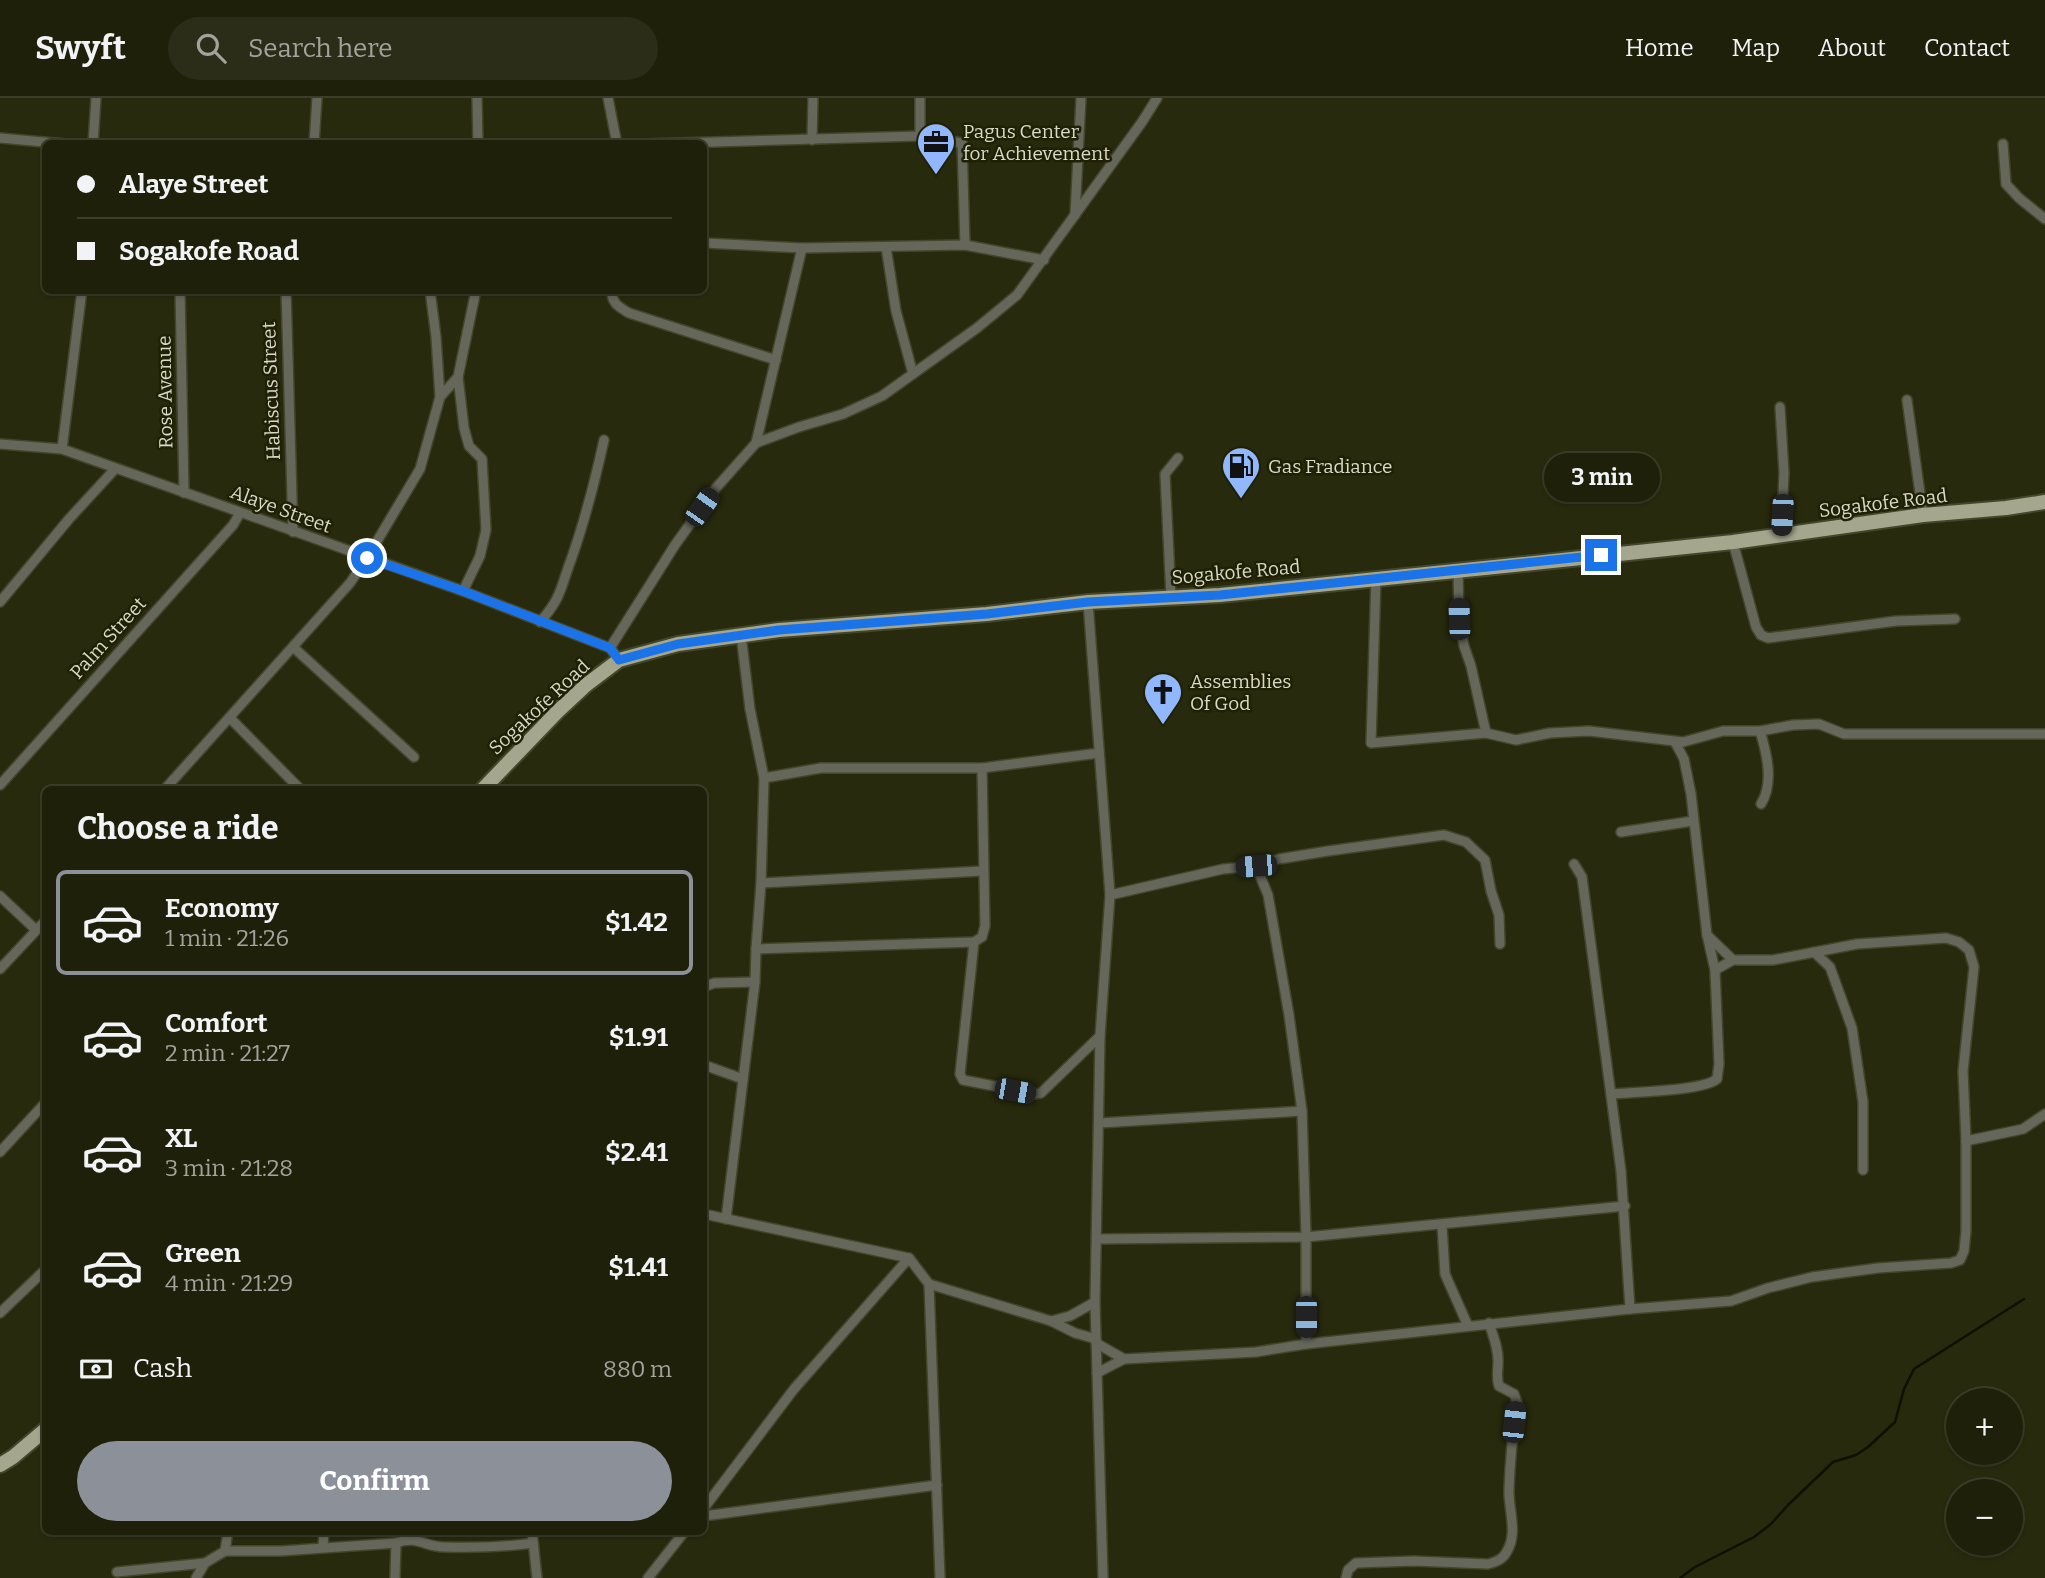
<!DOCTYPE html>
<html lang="en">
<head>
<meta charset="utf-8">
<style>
  :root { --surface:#1e200a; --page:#2b2d18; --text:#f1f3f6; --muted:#a1a39c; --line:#3c3e2b; --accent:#8c9099 }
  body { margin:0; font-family:Bitter,serif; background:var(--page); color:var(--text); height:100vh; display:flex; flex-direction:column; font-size:26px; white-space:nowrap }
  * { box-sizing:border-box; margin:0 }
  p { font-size:23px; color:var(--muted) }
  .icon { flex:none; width:38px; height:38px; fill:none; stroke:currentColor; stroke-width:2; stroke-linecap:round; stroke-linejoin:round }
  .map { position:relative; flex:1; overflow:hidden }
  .drawer { position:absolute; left:42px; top:688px; width:665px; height:749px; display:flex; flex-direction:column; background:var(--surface); border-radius:10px; box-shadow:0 2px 5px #0004,0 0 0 2px var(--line) }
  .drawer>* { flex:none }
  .hud { position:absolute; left:42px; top:42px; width:665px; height:154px; border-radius:10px; box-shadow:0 2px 5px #0004,0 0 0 2px var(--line); display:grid; align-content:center; height:154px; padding:0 35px; background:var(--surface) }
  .buttons { position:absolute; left:1946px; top:1290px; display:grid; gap:14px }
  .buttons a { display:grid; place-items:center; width:77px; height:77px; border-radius:50%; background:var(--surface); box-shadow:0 2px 5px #0004,0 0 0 2px var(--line); font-size:35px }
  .end { position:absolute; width:32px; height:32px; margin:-16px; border:9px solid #1a73e8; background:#fff; box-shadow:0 0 0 4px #fff }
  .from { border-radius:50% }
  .bubble { position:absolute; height:49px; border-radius:24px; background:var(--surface); box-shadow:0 2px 5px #0004,0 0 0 2px var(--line); font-size:23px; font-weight:700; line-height:49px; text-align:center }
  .car { position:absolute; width:21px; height:42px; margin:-21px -10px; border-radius:9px; box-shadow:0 0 5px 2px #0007; background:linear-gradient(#222 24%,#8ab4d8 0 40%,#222 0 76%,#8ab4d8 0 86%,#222 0) }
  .hud b { display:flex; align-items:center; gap:24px; height:66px; font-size:26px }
  .hud b+b { border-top:2px solid var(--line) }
  .hud i { width:18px; height:18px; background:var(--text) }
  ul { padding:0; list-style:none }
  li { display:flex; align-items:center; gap:21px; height:105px; margin:0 14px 10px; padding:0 21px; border:4px solid transparent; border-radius:10px }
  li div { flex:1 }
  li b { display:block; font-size:26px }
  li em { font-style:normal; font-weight:700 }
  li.selected { border-color:var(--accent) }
  li>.icon { width:63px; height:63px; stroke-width:1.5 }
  h2 { padding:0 35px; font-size:32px; line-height:84px }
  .pay { display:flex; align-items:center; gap:18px; height:77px; padding:0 35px; font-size:26px }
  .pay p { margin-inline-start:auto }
  .button { display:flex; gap:14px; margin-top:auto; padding:14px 35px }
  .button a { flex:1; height:80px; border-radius:42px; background:var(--accent); color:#fff; font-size:28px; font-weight:700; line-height:80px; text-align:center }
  header { display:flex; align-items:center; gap:42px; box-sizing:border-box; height:98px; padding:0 35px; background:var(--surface); border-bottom:2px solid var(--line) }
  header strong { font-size:33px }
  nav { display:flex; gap:38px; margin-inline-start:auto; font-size:24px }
  .search { width:490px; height:63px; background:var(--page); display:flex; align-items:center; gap:18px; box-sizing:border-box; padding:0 24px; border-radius:38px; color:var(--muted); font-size:26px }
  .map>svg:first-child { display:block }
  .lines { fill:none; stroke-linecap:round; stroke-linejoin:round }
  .stream { stroke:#0f1000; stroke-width:2.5 }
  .street-casing { stroke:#44462b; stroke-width:12 }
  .primary-casing { stroke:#44462b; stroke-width:18 }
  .street { stroke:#66675b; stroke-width:9 }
  .primary { stroke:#a4a68d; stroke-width:14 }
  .route { stroke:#1a73e8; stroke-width:9 }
  .labels { text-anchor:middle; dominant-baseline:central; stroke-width:5; stroke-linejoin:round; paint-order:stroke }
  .poi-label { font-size:19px; fill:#d8dac9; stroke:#1f2004; text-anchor:start }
  .street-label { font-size:19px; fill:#d8dac9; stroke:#1f2004 }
</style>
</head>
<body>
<header>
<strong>Swyft</strong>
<div class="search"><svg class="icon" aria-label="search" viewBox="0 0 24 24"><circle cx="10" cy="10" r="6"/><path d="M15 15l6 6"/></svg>Search here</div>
<nav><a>Home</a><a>Map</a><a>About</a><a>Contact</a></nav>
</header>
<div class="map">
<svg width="2045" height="1480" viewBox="0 0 2045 1480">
  <rect width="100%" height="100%" fill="#282a0d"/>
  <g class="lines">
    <!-- stream -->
    <path class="stream" d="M1680,1480L1695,1469L1754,1439L1771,1426L1788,1407L1833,1364L1856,1357L1868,1349L1895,1324L1904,1291L1914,1271L2024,1201"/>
    <defs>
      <g id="street">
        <path d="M477,0L478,46"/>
        <path d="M608,0L617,46"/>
        <path d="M920,0V38L962,45L965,147"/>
        <path d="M0,40L65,46"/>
        <path d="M812,42L813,0"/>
        <path d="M93,46L96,0"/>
        <path d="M314,46L317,0"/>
        <path d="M646,46L920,38"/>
        <path d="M2003,46L2006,86L2019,100L2045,121"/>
        <path d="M1075,117L1081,0"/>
        <path d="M704,145L802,150L965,147L1044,162"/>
        <path d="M886,149L896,213L913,276"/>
        <path d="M180,192L184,395"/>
        <path d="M286,192L293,434"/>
        <path d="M612,192C611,205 619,209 629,215L776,262"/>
        <path d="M458,279L464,330L469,348L482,361L486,432L480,458L463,493"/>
        <path d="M440,299L458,279L476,192"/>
        <path d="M1907,302L1923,417"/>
        <path d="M1780,309L1784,375L1781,438"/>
        <path d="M756,345L802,150"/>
        <path d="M0,346L62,351L463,493L610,550L614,555"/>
        <path d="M62,351L82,192"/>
        <path d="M1733,444L1756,529L1761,537L1768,540L1896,523L1955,521"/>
        <path d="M1458,472L1459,521L1464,548L1471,568L1486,635"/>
        <path d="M1376,479L1371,645L1486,635L1516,642L1550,635L1589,633L1683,644L1723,633H1760L1793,627L1819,626L1844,636H2045"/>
        <path d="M1171,499L1165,376L1178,360"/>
        <path d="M0,504L69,421L115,371"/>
        <path d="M1088,504L1110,797L1223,771L1256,768L1279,761L1328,753L1444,737L1466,744L1485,762L1491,793L1499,817L1500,846"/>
        <path d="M540,524C562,499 560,491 571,462C585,422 595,383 604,342"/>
        <path d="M741,537L750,611L764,680L761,785L756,851"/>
        <path d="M293,549L414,659"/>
        <path d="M610,550L675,447L716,390L756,345L799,329L843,316L882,298L977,230L1017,197L1142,24L1157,0"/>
        <path d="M230,620L300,691"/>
        <path d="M1760,633C1767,656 1774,685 1761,706"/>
        <path d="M764,680L821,670H982L1099,655"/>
        <path d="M0,687L233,427L240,415"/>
        <path d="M165,691L350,485L367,460L420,371L440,299L436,239L430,192"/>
        <path d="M1621,734L1693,723"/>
        <path d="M1574,766L1582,779L1621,1073L1630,1211"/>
        <path d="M1256,768L1268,797L1289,917L1302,1013L1306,1139V1246L1630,1211L1731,1203L1768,1190L1812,1179L1878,1170L1951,1165L1960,1162L1964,1153L1966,1133V1043L1963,973L1974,869L1969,852L1959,844L1946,840L1857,846L1773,862H1733L1715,872"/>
        <path d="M761,785L982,773"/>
        <path d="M0,798L35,831"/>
        <path d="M1707,837L1733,862"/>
        <path d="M974,844L960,976L963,982L1035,996L1041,995L1100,938"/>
        <path d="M1814,854L1830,869L1852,930L1863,1004V1072"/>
        <path d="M0,871L46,822"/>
        <path d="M704,889L714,885L755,884"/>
        <path d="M704,967L743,981"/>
        <path d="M1612,996C1633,994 1703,993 1717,981L1719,966L1715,872L1707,837L1691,696L1684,661L1675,644"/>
        <path d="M1099,1025L1302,1013"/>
        <path d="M1966,1043L2023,1031L2045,1016"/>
        <path d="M0,1054L46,1004"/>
        <path d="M704,1116L909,1160L929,1186L940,1480"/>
        <path d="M726,1121L755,884L756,851L974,844L982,839L985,828L982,670"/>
        <path d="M1442,1127L1445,1176L1468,1228"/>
        <path d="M1097,1141L1306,1139L1625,1108"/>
        <path d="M929,1186L1051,1223L1075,1235L1096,1241"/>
        <path d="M0,1215L46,1171"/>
        <path d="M1051,1223L1070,1218L1095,1204"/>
        <path d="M1096,1245L1124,1261"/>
        <path d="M1097,1275L1124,1261L1256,1254L1306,1246"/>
        <path d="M704,1410L794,1291L909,1160"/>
        <path d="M704,1418L937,1387"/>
        <path d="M228,1433L225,1453H281L396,1445C417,1437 425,1449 444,1449C475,1450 503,1449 533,1445"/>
        <path d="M532,1433L537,1480"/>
        <path d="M323,1449L324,1433"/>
        <path d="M117,1474L205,1465L225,1453"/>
        <path d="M196,1480L205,1465"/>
        <path d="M395,1480L396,1445"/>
        <path d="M648,1480L685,1433"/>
        <path d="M1103,1480L1095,1204L1100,938L1110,797"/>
        <path d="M1346,1480L1348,1472L1356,1465L1414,1463L1488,1466C1495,1464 1502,1462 1506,1455C1519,1435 1508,1412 1509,1391C1510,1362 1513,1333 1517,1304L1514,1296L1499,1288C1496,1279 1498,1274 1498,1265C1499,1251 1493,1238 1489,1225"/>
      </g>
      <g id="primary">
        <path d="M483,691L557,614L586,587L619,562L678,546L779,532L987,516L1088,504L1220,497L1524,466L1733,444L1923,417L2006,410L2045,404"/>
        <path d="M0,1367L13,1359L46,1331"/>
      </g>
    </defs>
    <!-- street casing -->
    <use href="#street" class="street-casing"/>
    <!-- primary casing -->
    <use href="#primary" class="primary-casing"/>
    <!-- street -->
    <use href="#street" class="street"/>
    <!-- primary -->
    <use href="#primary" class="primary"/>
  </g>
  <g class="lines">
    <!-- route -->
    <path class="route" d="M367,460L463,493L610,550L619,562L678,546L779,532L987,516L1088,504L1220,497L1601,457"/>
  </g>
  <!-- icons -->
  <defs>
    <symbol id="office-pin" viewBox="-11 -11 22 30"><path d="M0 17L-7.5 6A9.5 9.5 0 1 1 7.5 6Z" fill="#91b8fd" stroke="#1f2004"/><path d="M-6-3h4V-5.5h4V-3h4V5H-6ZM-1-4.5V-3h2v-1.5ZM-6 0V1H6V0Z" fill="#111"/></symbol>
    <symbol id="fuel-pin" viewBox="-11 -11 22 30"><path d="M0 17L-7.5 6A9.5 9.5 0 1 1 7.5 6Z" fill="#91b8fd" stroke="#1f2004"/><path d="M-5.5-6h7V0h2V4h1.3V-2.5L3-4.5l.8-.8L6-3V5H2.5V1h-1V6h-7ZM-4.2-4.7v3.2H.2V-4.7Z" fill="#111"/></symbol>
    <symbol id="church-pin" viewBox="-11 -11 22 30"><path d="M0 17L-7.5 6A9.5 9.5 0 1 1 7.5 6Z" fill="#91b8fd" stroke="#1f2004"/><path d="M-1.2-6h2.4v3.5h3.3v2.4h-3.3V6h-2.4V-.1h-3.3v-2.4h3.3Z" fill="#111"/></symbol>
  </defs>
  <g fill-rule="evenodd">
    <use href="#office-pin" x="914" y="22" width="44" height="60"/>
    <use href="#fuel-pin" x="1219" y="346" width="44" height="60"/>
    <use href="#church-pin" x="1141" y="572" width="44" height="60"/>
  </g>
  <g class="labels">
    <!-- poi labels -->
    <g class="poi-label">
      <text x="963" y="33">Pagus Center<tspan x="963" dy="22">for Achievement</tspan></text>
      <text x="1268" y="368">Gas Fradiance</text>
      <text x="1190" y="583">Assemblies<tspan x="1190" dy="22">Of God</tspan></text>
    </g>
    <!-- street labels -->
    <g class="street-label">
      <text transform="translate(271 293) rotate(-92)">Habiscus Street</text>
      <text transform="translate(165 294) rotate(-91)">Rose Avenue</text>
      <text transform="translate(1883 405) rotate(-7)">Sogakofe Road</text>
      <text transform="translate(281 411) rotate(20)">Alaye Street</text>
      <text transform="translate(1236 474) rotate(-5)">Sogakofe Road</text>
      <text transform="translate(108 540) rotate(-48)">Palm Street</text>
      <text transform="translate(539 609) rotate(-43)">Sogakofe Road</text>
    </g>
  </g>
</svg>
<div class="buttons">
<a>+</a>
<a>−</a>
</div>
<i class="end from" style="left:367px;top:460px"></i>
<i class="end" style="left:1601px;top:457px"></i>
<div class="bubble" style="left:1544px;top:355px;width:116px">3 min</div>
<i class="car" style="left:702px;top:409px;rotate:35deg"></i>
<i class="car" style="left:1782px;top:417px;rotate:183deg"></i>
<i class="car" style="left:1459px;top:521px;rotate:358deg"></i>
<i class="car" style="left:1256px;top:768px;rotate:265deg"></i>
<i class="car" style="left:1015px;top:993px;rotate:100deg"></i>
<i class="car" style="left:1306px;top:1219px;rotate:180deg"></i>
<i class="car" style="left:1514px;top:1324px;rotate:6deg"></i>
<div class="hud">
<b><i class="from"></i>Alaye Street</b>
<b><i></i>Sogakofe Road</b>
</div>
<section class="drawer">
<h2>Choose a ride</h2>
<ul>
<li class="selected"><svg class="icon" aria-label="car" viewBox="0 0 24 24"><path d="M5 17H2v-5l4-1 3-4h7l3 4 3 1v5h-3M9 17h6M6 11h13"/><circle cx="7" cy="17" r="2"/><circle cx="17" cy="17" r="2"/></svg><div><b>Economy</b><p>1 min · 21:26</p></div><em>$1.42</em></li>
<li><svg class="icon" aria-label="car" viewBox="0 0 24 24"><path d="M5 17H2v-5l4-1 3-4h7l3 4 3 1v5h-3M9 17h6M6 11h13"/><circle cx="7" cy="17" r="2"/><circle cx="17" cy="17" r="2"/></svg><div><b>Comfort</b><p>2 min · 21:27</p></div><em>$1.91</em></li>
<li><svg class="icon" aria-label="car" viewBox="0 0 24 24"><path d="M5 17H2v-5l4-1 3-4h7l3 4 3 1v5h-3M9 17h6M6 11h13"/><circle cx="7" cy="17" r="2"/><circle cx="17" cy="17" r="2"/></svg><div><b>XL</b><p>3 min · 21:28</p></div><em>$2.41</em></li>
<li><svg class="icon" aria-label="car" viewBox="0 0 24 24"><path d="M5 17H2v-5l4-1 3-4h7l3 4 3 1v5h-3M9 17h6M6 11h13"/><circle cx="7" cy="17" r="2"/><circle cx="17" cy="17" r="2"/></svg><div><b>Green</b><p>4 min · 21:29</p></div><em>$1.41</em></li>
</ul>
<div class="pay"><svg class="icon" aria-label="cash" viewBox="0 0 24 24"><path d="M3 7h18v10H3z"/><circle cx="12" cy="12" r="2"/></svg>Cash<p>880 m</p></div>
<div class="button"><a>Confirm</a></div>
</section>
</div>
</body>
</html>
